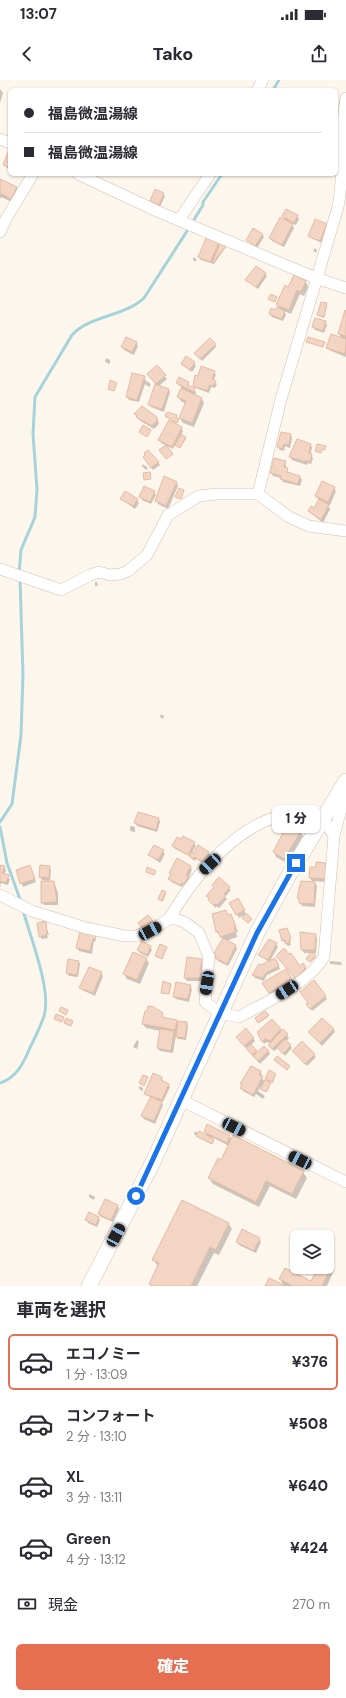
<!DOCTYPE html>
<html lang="ja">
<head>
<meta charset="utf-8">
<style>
  :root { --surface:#fff; --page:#f2f2f3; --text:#2b2b33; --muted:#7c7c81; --line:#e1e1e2; --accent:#e76f51 }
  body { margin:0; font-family:"DM Sans","Noto Sans JP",sans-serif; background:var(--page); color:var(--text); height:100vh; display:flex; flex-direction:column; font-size:15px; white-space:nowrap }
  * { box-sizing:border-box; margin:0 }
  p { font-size:13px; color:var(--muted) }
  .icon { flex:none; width:22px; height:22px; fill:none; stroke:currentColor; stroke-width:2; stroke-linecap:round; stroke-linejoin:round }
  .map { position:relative; height:1206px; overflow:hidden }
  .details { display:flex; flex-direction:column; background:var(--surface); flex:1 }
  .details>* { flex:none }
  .guide { position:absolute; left:8px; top:8px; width:330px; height:88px; border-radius:6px; box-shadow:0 1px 3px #0004; display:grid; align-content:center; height:88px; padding:0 16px; background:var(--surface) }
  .buttons { position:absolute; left:290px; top:1150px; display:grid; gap:8px }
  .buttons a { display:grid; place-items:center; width:44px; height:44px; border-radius:6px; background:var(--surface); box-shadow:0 1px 3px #0004; font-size:20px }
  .end { position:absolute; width:18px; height:18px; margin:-9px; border:5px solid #1a73e8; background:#fff; box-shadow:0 0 0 2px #fff }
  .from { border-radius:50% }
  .bubble { position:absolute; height:28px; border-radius:6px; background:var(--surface); box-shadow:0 1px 3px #0004; font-size:13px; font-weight:800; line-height:28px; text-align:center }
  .car { position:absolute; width:12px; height:24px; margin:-12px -6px; border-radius:5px; box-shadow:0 0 3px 1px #0007; background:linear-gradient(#222 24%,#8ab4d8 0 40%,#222 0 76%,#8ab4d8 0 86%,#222 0) }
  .guide b { display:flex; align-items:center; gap:14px; height:38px; font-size:15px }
  .guide b+b { border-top:1px solid var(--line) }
  .guide i { width:10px; height:10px; background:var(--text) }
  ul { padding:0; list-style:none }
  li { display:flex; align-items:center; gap:12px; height:56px; margin:0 8px 6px; padding:0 8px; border:2px solid transparent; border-radius:6px }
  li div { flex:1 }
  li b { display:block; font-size:15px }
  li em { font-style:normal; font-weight:800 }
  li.selected { border-color:var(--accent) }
  li>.icon { width:36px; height:36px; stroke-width:1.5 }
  h2 { padding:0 16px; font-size:18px; line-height:48px }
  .pay { display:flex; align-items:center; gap:10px; height:44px; padding:0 16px; font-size:15px }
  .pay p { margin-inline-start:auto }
  .cta { display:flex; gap:8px; margin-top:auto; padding:8px 16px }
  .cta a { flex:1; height:46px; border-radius:6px; background:var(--accent); color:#fff; font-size:16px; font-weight:800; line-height:46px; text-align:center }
  .status { display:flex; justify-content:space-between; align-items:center; height:28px; padding:0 20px; background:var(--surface); direction:ltr }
  .status svg { height:11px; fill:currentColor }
  header { display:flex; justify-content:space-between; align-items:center; height:52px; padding:0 16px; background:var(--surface); font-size:18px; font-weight:800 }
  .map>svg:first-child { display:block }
  .shadow { fill:#0003 }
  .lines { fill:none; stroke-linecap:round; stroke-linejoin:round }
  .stream { stroke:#a5d3da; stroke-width:3 }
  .building { fill:#f3d5c3; stroke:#e6bba3 }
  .minor-casing { stroke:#d1beb0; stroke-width:12 }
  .secondary-casing { stroke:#d6c0b0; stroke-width:16 }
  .minor { stroke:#fff; stroke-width:11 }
  .secondary { stroke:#fff; stroke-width:15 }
  .route { stroke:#1a73e8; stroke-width:5 }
</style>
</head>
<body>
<div class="status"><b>13:07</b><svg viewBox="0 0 49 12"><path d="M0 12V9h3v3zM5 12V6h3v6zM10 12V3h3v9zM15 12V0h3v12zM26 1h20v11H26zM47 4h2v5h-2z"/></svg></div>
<header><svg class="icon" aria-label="back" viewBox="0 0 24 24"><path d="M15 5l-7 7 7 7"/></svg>Tako<svg class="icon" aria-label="share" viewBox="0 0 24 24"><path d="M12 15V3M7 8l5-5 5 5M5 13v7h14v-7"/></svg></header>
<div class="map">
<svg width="346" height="1206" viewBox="0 0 346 1206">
  <rect width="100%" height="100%" fill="#fdf6ec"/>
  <!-- shadow -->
  <g class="shadow">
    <path d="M0,9L3,13L0,23Z"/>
    <path d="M10,72V90L4,85Z"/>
    <path d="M0,100L16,108L19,113L14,123L1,117L0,119Z"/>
    <path d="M163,114L165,116L160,127L153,124L151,121Z"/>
    <path d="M283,136H297L299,139L296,145L291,143L294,148L284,167L272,161L270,158L286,141Z"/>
    <path d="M326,145L328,148L322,163L311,158L309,156Z"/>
    <path d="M262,154L264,157L257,168L247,160Z"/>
    <path d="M218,164L220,167H226L214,184L201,180L199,177Z"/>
    <path d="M315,168L317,170L316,173L313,171Z"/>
    <path d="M193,177L196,179V182L193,180Z"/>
    <path d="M265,194L267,196L258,209L247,200Z"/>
    <path d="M294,197L306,202L308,207L304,216L300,214L291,234L284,231L286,235L283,241L272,237L270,234L281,230L277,225L289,208Z"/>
    <path d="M327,224L324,238L319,236L318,235Z"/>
    <path d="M346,232V277L329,270L327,267L342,259L339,254Z"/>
    <path d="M325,242L327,245L324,253L315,250L313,247Z"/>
    <path d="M136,263L138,266L134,275L124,270L122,267Z"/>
    <path d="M215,264L216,267L202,281L195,274Z"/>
    <path d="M106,278L110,280V284L105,282Z"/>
    <path d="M194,283L196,286L192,292L182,284Z"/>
    <path d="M156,287L167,299L159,306L169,310L170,312L164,332L151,327L149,324L156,304L150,297Z"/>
    <path d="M214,292L216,295L213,301L217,304L215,308L211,307L209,313L196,308L194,305L198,297Z"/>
    <path d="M144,297L146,301L151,304L149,307L145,304L139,322L129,320L127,317Z"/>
    <path d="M188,302L189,307L196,312L195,316L202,319L204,323L194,347L183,343L180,338L186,324L181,321L178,317L182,308L177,303Z"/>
    <path d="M136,334L157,337L159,344L154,349L139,340Z"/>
    <path d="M181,348L183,351L181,356L186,359L180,368L175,365L173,369L161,363L160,360Z"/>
    <path d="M291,355L292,358L290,368L285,366L284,371L280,370L278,367Z"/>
    <path d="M311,365L312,368L310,375L313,378L311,384L308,383L307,385L292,380L290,377Z"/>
    <path d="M146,380L158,382L160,385L153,390Z"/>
    <path d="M285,382L288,394L300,397L302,400L300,406L283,402L281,398L273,396L271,393Z"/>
    <path d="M143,384L148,388L146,390L142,386Z"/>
    <path d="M165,397L177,403L178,406L168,429L158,424L156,421Z"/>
    <path d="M323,403L334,408L336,411L330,425L327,424L330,429L323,443L309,431L314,429L319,420L316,416Z"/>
    <path d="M154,412L156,415L151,424L142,420L140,417Z"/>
    <path d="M122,419L137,420L139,423L135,429Z"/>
    <path d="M95,502H97L98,506H95Z"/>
    <path d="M161,634L164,636L163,639L160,637Z"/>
    <path d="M159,739L160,742L157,752L137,746L135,743Z"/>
    <path d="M130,746L135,747V752L130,751Z"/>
    <path d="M300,751L303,756L287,783L276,777L274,772Z"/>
    <path d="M194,763L196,766L192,773L208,772L210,775L205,784L196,779L195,781L192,779L190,776L175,769L173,766Z"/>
    <path d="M163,771L165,774L160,783L149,775Z"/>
    <path d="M326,784L328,787L327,802L312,801L310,798L317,788Z"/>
    <path d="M0,786L4,787L6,790L4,795L10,799L8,805L1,803L0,807Z"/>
    <path d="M49,787L51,790L50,801L42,800L40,797Z"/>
    <path d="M190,787L192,789L186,806L183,805L182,807L171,802L170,793Z"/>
    <path d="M31,789L36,802L23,807L17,791Z"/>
    <path d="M54,802L58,813V825H44L42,822Z"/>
    <path d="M315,803L317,806L315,827L302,826L298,818Z"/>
    <path d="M229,808L231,810L225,817L227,819L219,828L217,826L216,828L211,823L208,816Z"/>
    <path d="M163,811L166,814L163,821L160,820Z"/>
    <path d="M238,820L246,834L239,838L231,823Z"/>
    <path d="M213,835H231L238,852H236L237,857L226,861L236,866L237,869L228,886L218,881L216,878L215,873L223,860L217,852Z"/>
    <path d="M148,837L152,842L143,849L139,843Z"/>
    <path d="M45,842L49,855H47L48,858L42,859L40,856Z"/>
    <path d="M287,849L291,861L290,862L291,865L288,866L283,861Z"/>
    <path d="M315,855L317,858L316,873H304L302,870Z"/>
    <path d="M95,856L96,862L94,861L92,874L79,871L77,868Z"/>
    <path d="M276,864L278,867L270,881L275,879L280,889L267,895L264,901L255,898L253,895L261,886L269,882L260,875Z"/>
    <path d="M150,867L152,870L148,877L140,873L138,870Z"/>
    <path d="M311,873L316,877L311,882L308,880Z"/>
    <path d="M146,879L149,883L140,904L127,899L124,894Z"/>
    <path d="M279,879L300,887H305L307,890L296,899Z"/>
    <path d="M201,880L204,901H187L185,898Z"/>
    <path d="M330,881L341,882L342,885L330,884Z"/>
    <path d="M79,882L80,884L78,897L69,896L67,893Z"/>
    <path d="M89,888L101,893L103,896L95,916L82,910L81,908Z"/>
    <path d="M286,890L293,902L271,916L264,903Z"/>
    <path d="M314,902L327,919L312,931L309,927Z"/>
    <path d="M190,906L192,909L189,922L176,919L174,916Z"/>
    <path d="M265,932L268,937L259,943L256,939Z"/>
    <path d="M162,934L164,939L176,941L178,945L187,943L188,946L186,960L178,959L176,955L173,973L160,971L158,968L161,951L146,948L143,944Z"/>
    <path d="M333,949L335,952L322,966L309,952Z"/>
    <path d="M280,950L287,955L289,958L286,961L292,968L285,976L278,968L274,971L271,968V964L267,962L264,964L261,959Z"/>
    <path d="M237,958H253L255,961L251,965L257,974L268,971L270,974L260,984Z"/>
    <path d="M137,960L139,962L137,969L133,967Z"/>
    <path d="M295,974L314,975L316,977L307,986Z"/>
    <path d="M261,992L263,1000L270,1005L267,1012L260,1007L258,1011L265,1016L263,1019L256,1014L254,1017L243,1011L241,1004Z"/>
    <path d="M275,995L273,1003L266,999Z"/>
    <path d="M162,998L163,1002L170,1007L163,1022L161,1021L163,1025L155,1044L144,1039L142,1036L151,1018L145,1014Z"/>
    <path d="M139,1006L143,1008V1011L139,1009Z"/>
    <path d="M195,1051L199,1054L208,1057L205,1052L230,1057L232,1061L303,1092L307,1098L296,1119L270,1106L259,1127L213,1104L209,1098L221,1081L229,1066L212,1057L214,1061L212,1064L198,1057L197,1055H194Z"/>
    <path d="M89,1114L95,1117L94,1120L89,1117Z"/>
    <path d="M118,1126L119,1129L113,1142L101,1137L99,1134Z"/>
    <path d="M99,1138L100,1140L97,1147L88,1143L87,1140Z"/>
    <path d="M228,1143L232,1149L219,1175L214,1173L197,1206H151L150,1204L158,1187L154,1180Z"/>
    <path d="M259,1159L261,1162L256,1173L239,1165L237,1162Z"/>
    <path d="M327,1184L332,1186L334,1190L327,1206H284L280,1199L312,1202L315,1195L313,1192L316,1187H327Z"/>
  </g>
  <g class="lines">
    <!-- stream -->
    <g class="stream">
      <path d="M273,10L279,0"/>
      <path d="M192,143L203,125V122L222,94"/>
      <path d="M19,494L21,470L35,437L37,409L33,354L35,317L72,255C90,235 124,237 144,218L189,148"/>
      <path d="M0,742L12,724L21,655L23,595L20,499"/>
      <path d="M0,747L7,783L21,822"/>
      <path d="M0,1003C16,998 23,984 29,970C34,959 40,948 44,936C52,910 30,857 23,830"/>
    </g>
  </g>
  <!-- building -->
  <g class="building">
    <path d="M9,70L10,71V88L3,85Z"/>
    <path d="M0,99L17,107L11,119L0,113Z"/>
    <path d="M155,109L164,113L159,125L150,121Z"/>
    <path d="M286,129L298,135L294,143L282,136Z"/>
    <path d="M280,137L293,144L282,165L269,158Z"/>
    <path d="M315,139L327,144L320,161L308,156Z"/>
    <path d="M253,148L263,154L255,166L246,160Z"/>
    <path d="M206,158L219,163L210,182L198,177Z"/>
    <path d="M220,163L226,166L213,183H212Z"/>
    <path d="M256,186L266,193L256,207L245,200Z"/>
    <path d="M294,195L306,201L301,212L297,210L289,230L276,225L285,205L288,207Z"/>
    <path d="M271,214L277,217L275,222L268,219Z"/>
    <path d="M321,222L327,223L324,237L317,235Z"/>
    <path d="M277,227L285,231L282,239L269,234L271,228L275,230Z"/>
    <path d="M345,230L346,231V256L338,254Z"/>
    <path d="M315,238L326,241L323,251L312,247Z"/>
    <path d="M331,254L346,259L345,274L326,268Z"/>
    <path d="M126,257L137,262L132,272L121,267Z"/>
    <path d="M308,257L325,262L323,267L306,262Z"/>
    <path d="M210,258L216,264L200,279L194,273Z"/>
    <path d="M186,276L195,282L190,290L181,284Z"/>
    <path d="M157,285L166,295L156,304L147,294Z"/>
    <path d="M201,286L215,291L212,299L216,301L213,306L210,305L207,311L193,306L195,295L198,296Z"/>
    <path d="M132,293L145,296L137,320L126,317Z"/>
    <path d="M179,297L189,302L187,305L195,308L194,312L176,303Z"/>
    <path d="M110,300L117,303L114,311L108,309Z"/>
    <path d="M155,304L169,309L162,329L148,325Z"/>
    <path d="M181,308L202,318L192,343L179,338L186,321L177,317Z"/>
    <path d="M142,326L157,337L156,344L154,343L152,346L136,337L137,335L134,334Z"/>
    <path d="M167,332L177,335L176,338L179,339L177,343L165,336Z"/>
    <path d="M169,340L182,347L172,367L158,360Z"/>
    <path d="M143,345L151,350L147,357L139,352Z"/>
    <path d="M281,352L291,354L289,365L284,364L282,369L277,367Z"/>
    <path d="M181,354L186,357L180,368L175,365Z"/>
    <path d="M297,359L311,364L309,373L312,374L310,382L306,380V382L289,377Z"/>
    <path d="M317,364L326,366L325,370L322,369L321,373L315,371Z"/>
    <path d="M166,365L173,374L166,379L159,370Z"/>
    <path d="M148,370L159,382L151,388L143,377L145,375L144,373Z"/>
    <path d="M274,378L286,381L284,387L288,388L287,392L300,396L298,404L280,399L281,396L270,393Z"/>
    <path d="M150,392L151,399L144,400L143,393Z"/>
    <path d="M164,396L177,402L166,426L155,421Z"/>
    <path d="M322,401L335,407L328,422L315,416Z"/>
    <path d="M144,406L155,411L150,422L139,417Z"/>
    <path d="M179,408L184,410L181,419L175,417Z"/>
    <path d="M125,411L138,419L133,426L120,419Z"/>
    <path d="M319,419L329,425L321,440L308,431L311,426L314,428Z"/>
    <path d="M138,732L159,738L156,750L134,743Z"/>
    <path d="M288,743L301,751L284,779L273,772Z"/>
    <path d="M183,756L195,762L188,775L172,766L177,757L181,759Z"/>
    <path d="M154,765L164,770L158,780L148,775Z"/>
    <path d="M198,765L209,772L203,782L194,777L193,779L189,776L191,772L194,773Z"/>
    <path d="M177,778L191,786L186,795L189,796L184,804L182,803L180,805L168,799L171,794L169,793Z"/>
    <path d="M316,782L326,783V799L309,798L310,787H316Z"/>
    <path d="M0,785L5,786L2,793L9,795L6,803L0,801Z"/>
    <path d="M30,785L35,799L20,804L16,790Z"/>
    <path d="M40,785L50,786L49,798L39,797Z"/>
    <path d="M147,787L156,791L154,795L146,792Z"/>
    <path d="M219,797L230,807L224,814L226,816L217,825L215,824L214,826L208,820L209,818L206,816L214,807L212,805Z"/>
    <path d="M41,801H54L57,822L41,823Z"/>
    <path d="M301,801L315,802L314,824L299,823V819L297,818Z"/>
    <path d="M162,810L166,812L162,821L158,819Z"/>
    <path d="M238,818L245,830L236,835L229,823Z"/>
    <path d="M226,830L228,835L231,834L236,847H234L236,852L220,857L218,851L216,852L212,834Z"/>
    <path d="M246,833L252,839L248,843L242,838Z"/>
    <path d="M148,835L153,841L142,848L138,843Z"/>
    <path d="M46,841L47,855L39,857L37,843Z"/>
    <path d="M287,848L291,858L289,859L290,862L286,864L285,860L282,861L279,850Z"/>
    <path d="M80,851L96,855L95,859H93L90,871L76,868Z"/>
    <path d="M300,852L316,854L315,870H301Z"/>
    <path d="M223,858L236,865L227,884L215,878L216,874L214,873Z"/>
    <path d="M269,859L277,863L268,880L258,875Z"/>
    <path d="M142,861L151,866L147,875L137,870Z"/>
    <path d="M160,864L167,867L162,879L155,876Z"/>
    <path d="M284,868L289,874L291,873L300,886L303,883L306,887L297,898L294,897L276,876Z"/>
    <path d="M133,872L147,878L137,900L123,894Z"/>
    <path d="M311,872L316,875L310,882L306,879Z"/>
    <path d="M187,877L202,879L200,890H204L203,898H184Z"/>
    <path d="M275,878L279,886L266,893L262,898L252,895L259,884L261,885Z"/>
    <path d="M68,879L79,881L77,895L66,893Z"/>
    <path d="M89,887L102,892L93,913L79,908Z"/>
    <path d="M286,889L292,899L269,913L262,903Z"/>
    <path d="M314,900L326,916L310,929L306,924L308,923L300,912Z"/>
    <path d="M163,901L171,904L169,914L161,913Z"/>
    <path d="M176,902L191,905L188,919L173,917Z"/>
    <path d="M148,926L154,927L163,933L162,937L177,940L175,950L142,944L145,931H147Z"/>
    <path d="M61,927L68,930L66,935L59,931Z"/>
    <path d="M265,931L269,935L258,943L255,938Z"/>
    <path d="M56,934L64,937L62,942L54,939Z"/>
    <path d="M66,938L73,941L71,946L64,943Z"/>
    <path d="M322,938L334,949L320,963L308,952Z"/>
    <path d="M272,939L281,949L270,961L265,959L262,962L257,952Z"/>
    <path d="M178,941L187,942L185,958L176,957Z"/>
    <path d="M246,948L254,958L244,966L236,957Z"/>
    <path d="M160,949L174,951L171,971L157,968Z"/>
    <path d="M283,949L288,954L272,969L268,965Z"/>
    <path d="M285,959L291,965L283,974L277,967Z"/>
    <path d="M302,961L315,974L305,984L292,971Z"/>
    <path d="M251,964L257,971L252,975L246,968Z"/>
    <path d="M264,966L269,971L258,981L253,976Z"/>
    <path d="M277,976L290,986L287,990L274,980Z"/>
    <path d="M251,986L261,991L259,995L263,996L253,1015L240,1008L242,1005L240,1004Z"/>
    <path d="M269,990L276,994L272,1002L265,999Z"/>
    <path d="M153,993L162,997L161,1000L169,1004L162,1020L144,1014Z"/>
    <path d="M143,995L148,997L144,1006L139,1003Z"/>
    <path d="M265,1000L271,1003L266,1012L260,1009Z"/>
    <path d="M152,1017L162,1022L154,1041L141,1036L150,1018Z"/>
    <path d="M207,1044L230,1056L227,1063L204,1052Z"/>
    <path d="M199,1051L214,1059L212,1064L196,1056Z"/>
    <path d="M233,1055L304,1091L292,1114L266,1101L256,1122L208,1098L218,1078L221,1080Z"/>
    <path d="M105,1119L118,1125L111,1140L98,1134Z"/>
    <path d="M182,1120L229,1143L216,1170L210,1167L191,1206H152L149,1204L159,1183L152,1180Z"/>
    <path d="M89,1132L99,1137L96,1145L85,1140Z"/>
    <path d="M242,1149L260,1158L254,1171L236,1162Z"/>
    <path d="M327,1182L332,1185L322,1206H293L279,1199L285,1188L311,1201L315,1193L312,1192L315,1187H327Z"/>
    <path d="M269,1198L286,1206H265Z"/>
  </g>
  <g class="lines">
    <defs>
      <g id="minor">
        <path d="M257,10L263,0"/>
        <path d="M0,59L10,63"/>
        <path d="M78,94L159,132L316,198L346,208"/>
        <path d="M179,140L210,94"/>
        <path d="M0,152L6,139L33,94"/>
        <path d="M258,414L281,319L338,127C345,91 339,54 346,18"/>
        <path d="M0,489L61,510L90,495L99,492L110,495L121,494L128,491L147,475L168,435L199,416L217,414H258L289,437L309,446L346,451"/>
        <path d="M0,815L32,831L86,848L125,856H136L150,851L169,839H176L186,843L199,853L209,877L205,922L220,933L239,937C266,922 308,904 324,877L334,756L341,729V709"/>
        <path d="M169,839C190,803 222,762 261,743C280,733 303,735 323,738L334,756"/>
        <path d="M181,1020L346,1102"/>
      </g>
      <path id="secondary" d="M89,1206L153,1082L257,853L289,795L346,701"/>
    </defs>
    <!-- minor casing -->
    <use href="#minor" class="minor-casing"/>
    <!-- secondary casing -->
    <use href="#secondary" class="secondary-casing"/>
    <!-- minor -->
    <use href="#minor" class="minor"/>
    <!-- secondary -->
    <use href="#secondary" class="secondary"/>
  </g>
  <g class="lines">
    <!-- route -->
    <path class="route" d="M136,1116L257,853L296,783"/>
  </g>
</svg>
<div class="buttons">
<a><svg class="icon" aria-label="layers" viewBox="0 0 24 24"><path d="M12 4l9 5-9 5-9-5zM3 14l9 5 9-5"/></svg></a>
</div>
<i class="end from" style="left:136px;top:1116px"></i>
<i class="end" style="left:296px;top:783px"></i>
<div class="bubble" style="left:272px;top:725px;width:48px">1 分</div>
<i class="car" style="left:210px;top:784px;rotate:227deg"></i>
<i class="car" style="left:150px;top:851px;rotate:62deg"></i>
<i class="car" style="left:207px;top:903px;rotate:189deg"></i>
<i class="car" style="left:287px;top:910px;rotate:237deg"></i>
<i class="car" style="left:234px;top:1047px;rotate:116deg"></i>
<i class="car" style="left:300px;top:1080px;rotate:296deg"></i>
<i class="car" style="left:116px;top:1155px;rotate:28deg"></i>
<div class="guide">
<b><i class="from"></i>福島微温湯線</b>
<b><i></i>福島微温湯線</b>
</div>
</div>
<section class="details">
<h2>車両を選択</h2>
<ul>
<li class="selected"><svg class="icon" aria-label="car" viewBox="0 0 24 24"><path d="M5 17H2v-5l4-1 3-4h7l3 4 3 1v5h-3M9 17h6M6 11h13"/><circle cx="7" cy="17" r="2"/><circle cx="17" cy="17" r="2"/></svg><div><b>エコノミー</b><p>1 分 · 13:09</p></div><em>¥376</em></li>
<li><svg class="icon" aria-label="car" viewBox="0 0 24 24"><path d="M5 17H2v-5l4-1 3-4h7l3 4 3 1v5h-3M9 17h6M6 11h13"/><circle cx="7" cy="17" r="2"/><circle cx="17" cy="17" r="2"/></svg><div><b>コンフォート</b><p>2 分 · 13:10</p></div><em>¥508</em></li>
<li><svg class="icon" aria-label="car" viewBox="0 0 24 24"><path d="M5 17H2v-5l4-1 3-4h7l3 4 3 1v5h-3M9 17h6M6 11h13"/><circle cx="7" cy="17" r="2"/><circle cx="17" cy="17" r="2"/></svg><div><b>XL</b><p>3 分 · 13:11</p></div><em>¥640</em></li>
<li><svg class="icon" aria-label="car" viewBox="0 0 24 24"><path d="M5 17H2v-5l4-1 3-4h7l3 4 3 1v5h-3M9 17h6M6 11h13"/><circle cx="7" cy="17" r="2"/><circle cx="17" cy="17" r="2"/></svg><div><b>Green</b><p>4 分 · 13:12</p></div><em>¥424</em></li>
</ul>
<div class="pay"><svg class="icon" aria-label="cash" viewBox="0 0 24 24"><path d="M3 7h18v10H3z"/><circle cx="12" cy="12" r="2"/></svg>現金<p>270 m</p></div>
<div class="cta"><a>確定</a></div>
</section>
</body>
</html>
